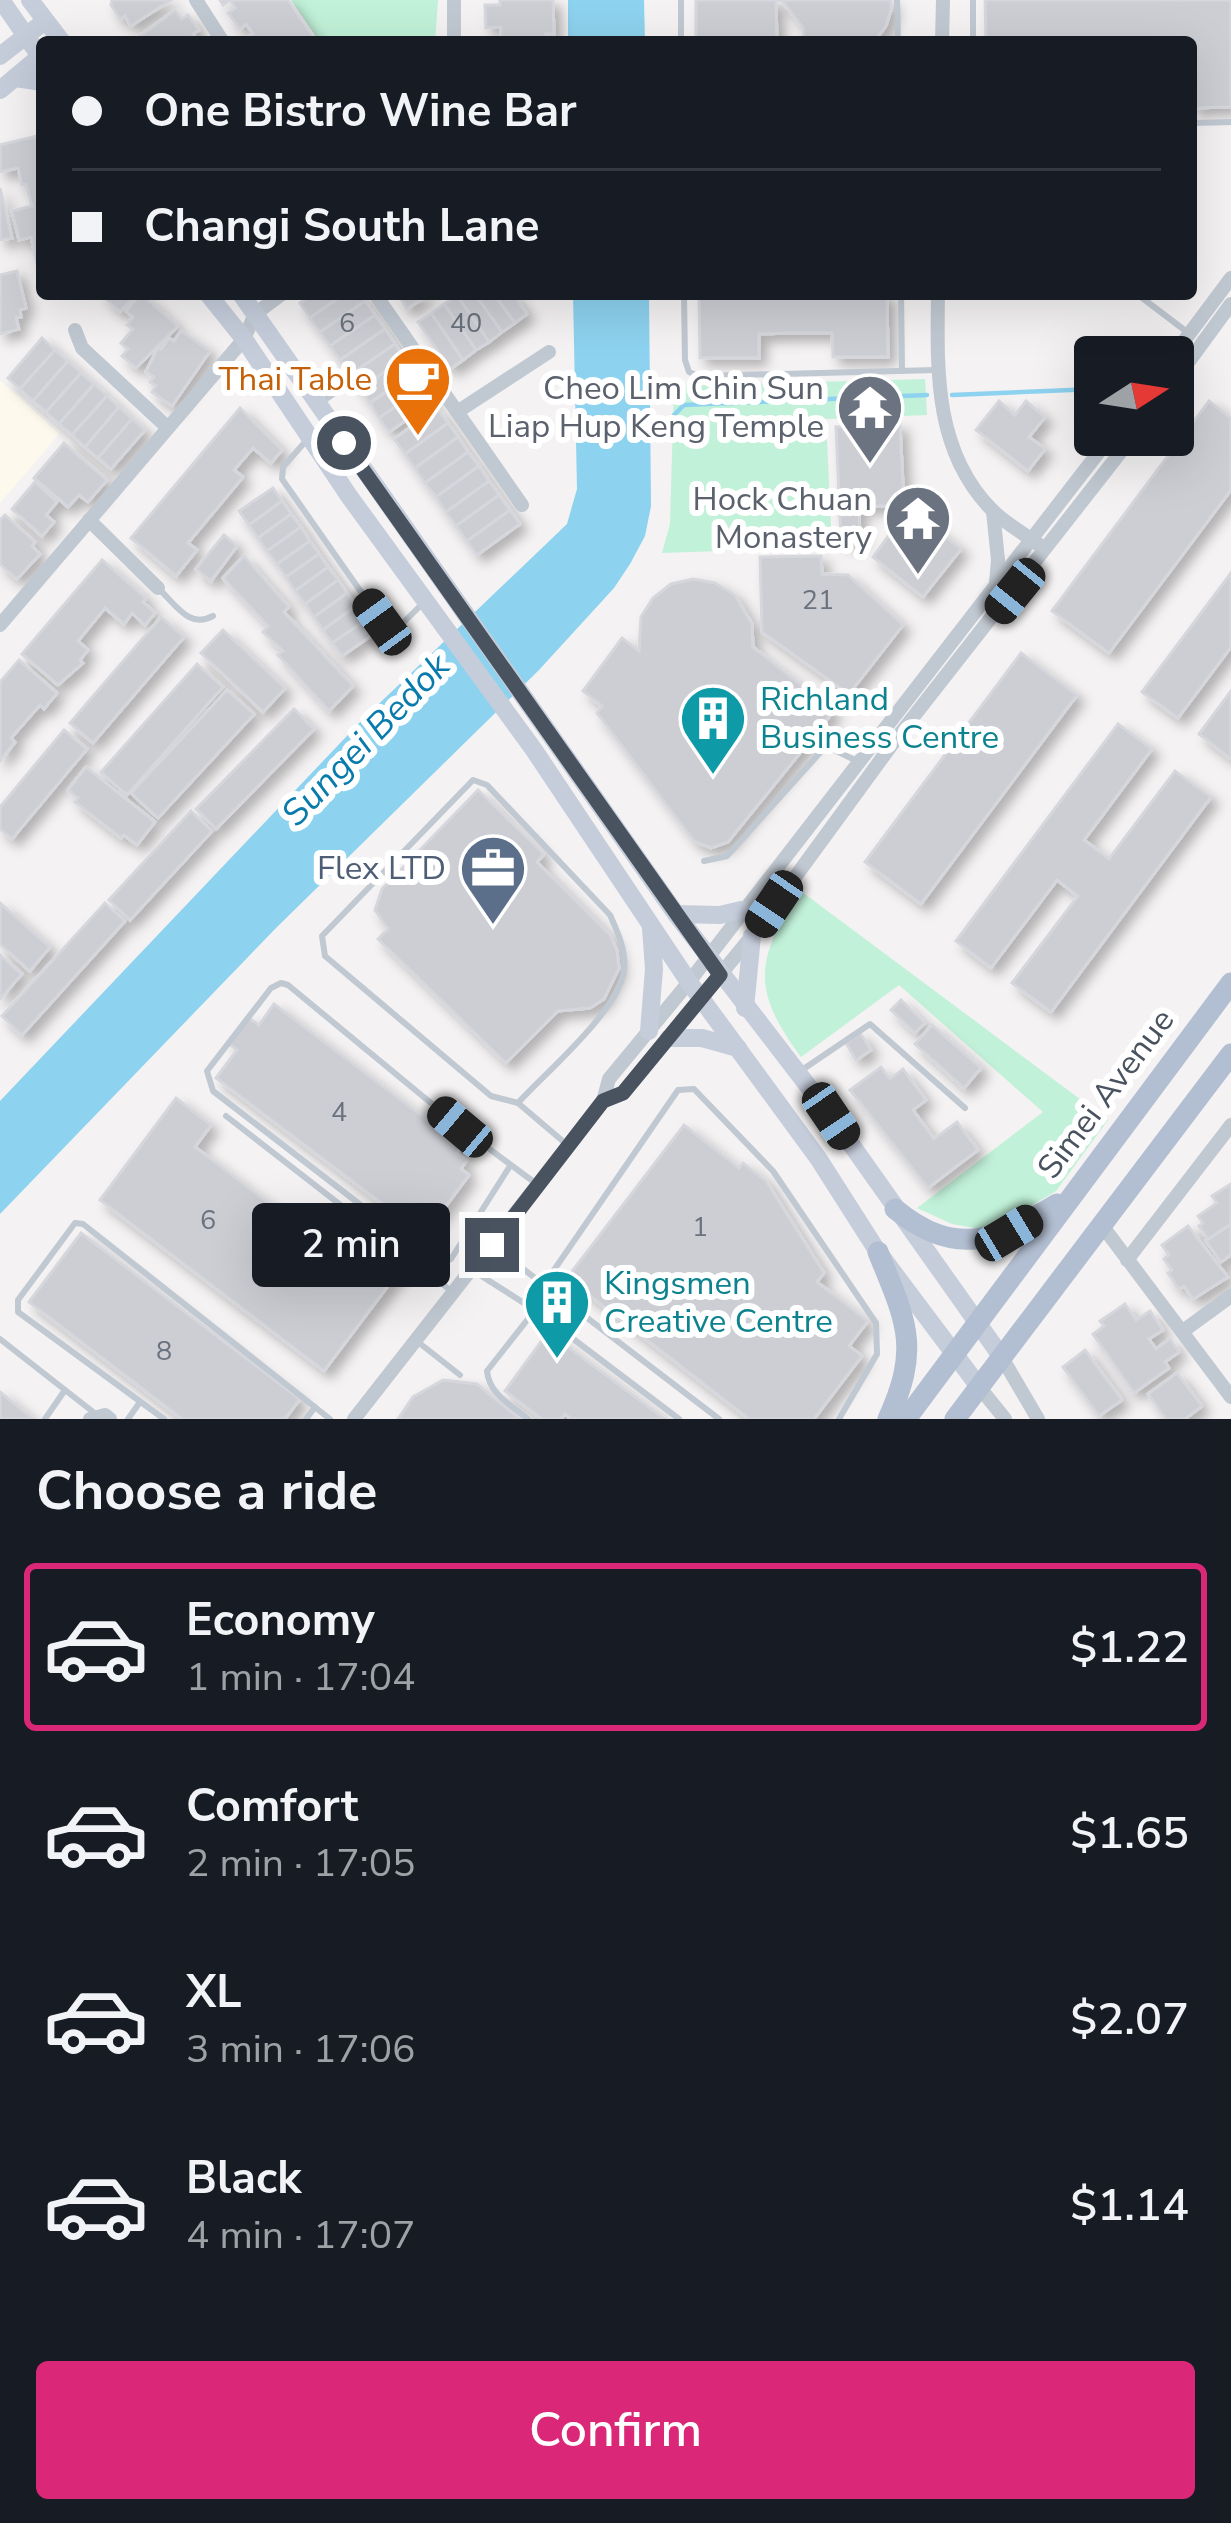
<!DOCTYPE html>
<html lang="en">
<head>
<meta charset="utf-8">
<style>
  :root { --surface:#171b24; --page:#242831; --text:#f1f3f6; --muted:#9ea1a6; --line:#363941; --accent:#db2777 }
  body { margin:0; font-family:"Nunito Sans",sans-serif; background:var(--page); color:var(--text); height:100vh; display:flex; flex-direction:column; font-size:45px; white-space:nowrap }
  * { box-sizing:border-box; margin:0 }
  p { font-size:39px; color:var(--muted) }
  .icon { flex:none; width:66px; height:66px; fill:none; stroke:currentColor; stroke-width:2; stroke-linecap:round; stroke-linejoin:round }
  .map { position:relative; height:1419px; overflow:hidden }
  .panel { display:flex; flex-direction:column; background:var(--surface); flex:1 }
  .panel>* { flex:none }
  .guide { position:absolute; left:36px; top:36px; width:1161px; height:264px; border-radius:12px; box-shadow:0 12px 48px #0002; display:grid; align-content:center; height:264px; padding:0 36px; background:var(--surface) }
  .needle { width:78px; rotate:78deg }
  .fabs { position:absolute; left:1074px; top:336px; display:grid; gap:24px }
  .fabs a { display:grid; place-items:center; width:120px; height:120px; border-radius:12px; background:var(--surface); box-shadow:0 12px 48px #0002; font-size:60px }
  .end { position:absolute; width:54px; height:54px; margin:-27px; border:15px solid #495360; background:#fff; box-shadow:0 0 0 6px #fff }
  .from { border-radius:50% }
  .bubble { position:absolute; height:84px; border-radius:12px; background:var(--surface); box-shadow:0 12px 48px #0002; font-size:39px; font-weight:600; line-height:84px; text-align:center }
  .car { position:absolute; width:36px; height:72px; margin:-36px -18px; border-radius:15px; box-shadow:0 0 9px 3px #0007; background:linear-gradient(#222 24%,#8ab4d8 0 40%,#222 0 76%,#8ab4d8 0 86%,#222 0) }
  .guide b { display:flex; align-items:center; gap:42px; height:114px; font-size:45px }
  .guide b+b { border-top:3px solid var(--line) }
  .guide i { width:30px; height:30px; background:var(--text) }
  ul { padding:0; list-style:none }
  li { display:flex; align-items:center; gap:36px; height:168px; margin:0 24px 18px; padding:0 12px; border:6px solid transparent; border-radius:12px }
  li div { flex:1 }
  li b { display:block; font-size:45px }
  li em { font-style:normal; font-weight:600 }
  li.on { border-color:var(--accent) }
  li>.icon { width:108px; height:108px; stroke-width:1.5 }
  h2 { padding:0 36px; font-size:54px; line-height:144px }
  .button { display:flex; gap:24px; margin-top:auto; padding:24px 36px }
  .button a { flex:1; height:138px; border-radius:12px; background:var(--accent); color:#fff; font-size:48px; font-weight:600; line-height:138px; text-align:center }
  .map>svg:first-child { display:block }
  .commercial { fill:#fdfaed }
  .green { fill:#c1f1d8 }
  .water { fill:#8dd2ef }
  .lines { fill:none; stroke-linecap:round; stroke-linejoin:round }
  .stream { stroke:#8dd2ef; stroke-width:4.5 }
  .building { fill:#ccced4; stroke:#d6d7dd; stroke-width:3; filter:url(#shadow) }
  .lane { stroke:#c0c8d1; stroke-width:6 }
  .street { stroke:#c0c8d1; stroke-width:14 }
  .secondary { stroke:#c5cddb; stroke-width:18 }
  .primary { stroke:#b2bed1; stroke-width:21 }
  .route { stroke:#495360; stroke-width:15 }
  .labels { text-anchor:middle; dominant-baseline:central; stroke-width:12; stroke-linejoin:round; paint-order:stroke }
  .number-label { font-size:27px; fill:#6a727d }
  .food-label { font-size:33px; fill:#c56008; stroke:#fff; text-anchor:end }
  .worship-label { font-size:33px; fill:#5b616d; stroke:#fff; text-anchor:end }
  .culture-label { font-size:33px; fill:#0d838f; stroke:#fff; text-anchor:start }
  .service-label { font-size:33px; fill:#4e5e75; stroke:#fff; text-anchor:end }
  .street-label { font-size:33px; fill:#495360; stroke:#fff }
  .water-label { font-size:36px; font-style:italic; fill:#097aac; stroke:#fff }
</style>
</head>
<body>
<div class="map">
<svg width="1231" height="1419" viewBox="0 0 1231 1419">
  <defs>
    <filter id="shadow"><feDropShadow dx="7" dy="7" stdDeviation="6" flood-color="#0004"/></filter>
  </defs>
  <rect width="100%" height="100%" fill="#f4f2f2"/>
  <!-- commercial -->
  <path class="commercial" d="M0,380L59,434L0,503Z"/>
  <!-- green -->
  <g class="green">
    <path d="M291,0H438L435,42H320Z"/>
    <path d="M925,379L927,415L826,419L832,547L662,553L670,524L674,386Z"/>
    <path d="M798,889L1108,1120L1056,1191L1006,1221L980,1229L952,1224L917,1208L1043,1112L899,985L801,1057C749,987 758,961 798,889Z"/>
  </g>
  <!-- water -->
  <g class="water">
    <path d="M568,0H644L645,42H568Z"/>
    <path d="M573,294H649L651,506L645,536L630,564L614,588L539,670L275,929L0,1214V1101L363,719L567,524L577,489Z"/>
  </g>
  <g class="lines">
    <!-- stream -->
    <g class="stream">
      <path d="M952,395L1095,389"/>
      <path d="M674,415L684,405L927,395"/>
    </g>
  </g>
  <!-- building -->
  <g class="building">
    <path d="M112,0H171L131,26L125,16L120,19L111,5Z"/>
    <path d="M220,0H288L317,42H249L246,38L253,34L246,24L240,29L228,13L235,8L230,0L223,5Z"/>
    <path d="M500,0H553L554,34H546V42H501V27L486,28L485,5H500Z"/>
    <path d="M696,0H891V10L886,26L874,42H804L803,27L782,1L776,0L777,42H696Z"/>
    <path d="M985,0H1231V107L1191,108V42H986Z"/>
    <path d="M175,10L182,19L188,15L199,30L193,34L199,42H132Z"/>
    <path d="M42,135V267L38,268L31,237L19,240L12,211L32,206L26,184L22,185L18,168L0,172V145Z"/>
    <path d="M0,188L12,238L0,240Z"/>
    <path d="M17,271L26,308L20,310L21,317L16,318L19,329L0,334V275Z"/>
    <path d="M101,294H137L120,312Z"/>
    <path d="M141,294L178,326L136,368L122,356L128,349L121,343L133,329L127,325L133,317L126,311Z"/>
    <path d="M314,294H344L310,318L300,303Z"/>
    <path d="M344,294H360L365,301L320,332L310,318Z"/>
    <path d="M398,294H429L407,309Z"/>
    <path d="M475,294L502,332L489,342L457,295Z"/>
    <path d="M475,294H494L515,323L502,332Z"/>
    <path d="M494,294H513L527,314L515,323Z"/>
    <path d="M699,294H887L888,357H833L832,333H793L759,334V358H700Z"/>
    <path d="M457,295L489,342L476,350L444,304Z"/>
    <path d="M365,301L375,315L330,346L320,332Z"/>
    <path d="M444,304L476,350L463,360L431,313Z"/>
    <path d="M431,313L463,360L450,369L418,322Z"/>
    <path d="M375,315L385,329L340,360L330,346Z"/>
    <path d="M385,329L395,344L350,375L340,360Z"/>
    <path d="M181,331L210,351L172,406L152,392L156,386L150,382L154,377L146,372L158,347L161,349L169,338L174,341Z"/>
    <path d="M42,338L55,350L20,389L8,378Z"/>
    <path d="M395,344L404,358L360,389L350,375Z"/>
    <path d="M55,350L68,361L33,401L20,389Z"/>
    <path d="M404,358L414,372L370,403L360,389Z"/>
    <path d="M68,361L81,373L46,412L33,401Z"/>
    <path d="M414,372L424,387L379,418L370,403Z"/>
    <path d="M81,373L94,384L59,424L46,412Z"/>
    <path d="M94,384L107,396L72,435L59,424Z"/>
    <path d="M424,387L434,401L389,432L379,418Z"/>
    <path d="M107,396L119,407L85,447L72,435Z"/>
    <path d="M999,401L1015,415L1026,401L1045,417L1029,437L1045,449L1028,471L976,430Z"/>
    <path d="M1209,401L1231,418V490L1109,653L1052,611Z"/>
    <path d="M119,407L132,419L98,458L85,447Z"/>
    <path d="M240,408L282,450L271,463L253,448L234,470L243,477L188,543L197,550L176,576L131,538Z"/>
    <path d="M437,408L448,423L405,454L394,439Z"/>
    <path d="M132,419L145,430L111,469L98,458Z"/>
    <path d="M448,423L458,437L415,468L405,454Z"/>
    <path d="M900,424L904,505L859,507L860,541H841L836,427Z"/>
    <path d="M458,437L468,452L425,483L415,468Z"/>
    <path d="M64,443L107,480L88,502L79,495L68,507L34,478Z"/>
    <path d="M468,452L479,466L436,497L425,483Z"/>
    <path d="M479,466L489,481L446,512L436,497Z"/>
    <path d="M489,481L499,495L456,526L446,512Z"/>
    <path d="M35,482L57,502L46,515L54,522L42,536L12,509Z"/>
    <path d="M273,488L282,501L249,525L239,511Z"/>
    <path d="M499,495L510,510L467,541L456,526Z"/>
    <path d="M282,501L291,514L258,538L249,525Z"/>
    <path d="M510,510L520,524L477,555L467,541Z"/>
    <path d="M291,514L301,527L267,551L258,538Z"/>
    <path d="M5,515L35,542L32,546L40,554L17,579L0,564V520Z"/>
    <path d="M921,517L961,549L923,597L873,557L892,531L903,540Z"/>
    <path d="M301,527L310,541L277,564L267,551Z"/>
    <path d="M224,535L237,546L211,581L196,569Z"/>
    <path d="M310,541L319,554L286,577L277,564Z"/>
    <path d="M319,554L328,567L295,591L286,577Z"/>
    <path d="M244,556L289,607L284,612L353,686L329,711L278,655L283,651L263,632L268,626L223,578Z"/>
    <path d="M821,556L822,574L848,575L903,625L849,694L762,632L760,557Z"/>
    <path d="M102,560L146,598L143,602L155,613L145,625L132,613L124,624L105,608L78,641L88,650L80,660L83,663L58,685L22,654Z"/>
    <path d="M328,567L338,580L305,604L295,591Z"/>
    <path d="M1231,573V647L1178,718L1142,692Z"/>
    <path d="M693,579L715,583L735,595L752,624L753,647L834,711L728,842L711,848L694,841L597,713L602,706L583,691L622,638L639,651L641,617L653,598L671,584Z"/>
    <path d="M338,580L347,593L314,617L305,604Z"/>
    <path d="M347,593L356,606L323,630L314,617Z"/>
    <path d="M356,606L366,620L332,643L323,630Z"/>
    <path d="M161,617L184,637L93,743L70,723Z"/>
    <path d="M366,620L375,633L342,656L332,643Z"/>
    <path d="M223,630L285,688L263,712L201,653Z"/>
    <path d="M1021,653L1077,695L921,904L865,862Z"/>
    <path d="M19,660L57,693L44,709L40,705L11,738L15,742L0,761V682Z"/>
    <path d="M197,664L223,687L127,795L101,772Z"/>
    <path d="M227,690L254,714L158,818L131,793Z"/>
    <path d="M1231,691V759L1199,734Z"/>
    <path d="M294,709L314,729L216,829L196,809Z"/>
    <path d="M1118,724L1152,749L1084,840L1109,859L1175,771L1211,797L1051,1012L1012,983L1078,896L1057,880L991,968L956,941Z"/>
    <path d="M64,730L87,749L12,839L0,829V807Z"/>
    <path d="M86,767L155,822L137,845L124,835L121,838L75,802L78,798L68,790Z"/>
    <path d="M478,790L544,854L537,862L610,935L617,951L619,968L604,999L590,1008L558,1011L506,1063L378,939L388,929L375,910L382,889Z"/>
    <path d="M191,811L212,831L130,920L109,900Z"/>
    <path d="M0,903L50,947L30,971L0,944Z"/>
    <path d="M105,903L125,921L22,1035L2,1016Z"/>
    <path d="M0,955L22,974L0,999Z"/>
    <path d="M901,1000L925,1023L915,1033L891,1010Z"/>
    <path d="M274,1004L462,1146L457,1153L467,1160L461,1169L469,1175L435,1221L425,1214L418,1223L408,1216L405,1221L216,1078L237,1050L229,1044L249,1018L259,1025Z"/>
    <path d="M932,1025L981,1068L964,1088L915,1044Z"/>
    <path d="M860,1033L871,1050L856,1060L846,1043Z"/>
    <path d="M881,1067L890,1079L903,1069L926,1100L913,1110L934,1139L957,1122L978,1150L928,1188L850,1090Z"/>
    <path d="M176,1098L211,1125L195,1147L349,1264L368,1239L403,1266L324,1371L100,1200Z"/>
    <path d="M684,1125L739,1168L743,1163L766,1181L824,1273L817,1282L868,1321L849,1346L862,1356L814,1419H749L567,1278Z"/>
    <path d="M1231,1184V1224L1208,1239L1199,1226L1203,1223L1198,1216L1217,1203L1212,1196Z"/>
    <path d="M1231,1224V1255L1221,1262L1206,1241Z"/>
    <path d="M1188,1226L1228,1277L1193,1299L1184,1286L1179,1289L1168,1273L1172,1270L1164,1259L1169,1255L1162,1245Z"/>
    <path d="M81,1233L300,1399L285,1419H182L29,1302Z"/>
    <path d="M1125,1304L1136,1320L1150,1311L1163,1330L1149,1339L1156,1349L1170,1339L1179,1352L1165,1362L1169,1368L1134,1393L1093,1334L1104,1326L1100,1321Z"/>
    <path d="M548,1332L665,1419H571L565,1414L561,1419H542L505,1391Z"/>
    <path d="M1085,1350L1122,1400L1099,1416L1063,1367Z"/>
    <path d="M1177,1373L1202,1406L1185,1419H1166L1148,1394Z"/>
    <path d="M443,1380L477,1384L520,1419H398L413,1397Z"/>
    <path d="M0,1392L33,1419H0Z"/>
  </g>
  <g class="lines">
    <!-- lane -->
    <g class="lane">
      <path d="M681,0V42"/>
      <path d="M897,0L898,42"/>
      <path d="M973,0V42"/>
      <path d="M1191,123L1231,122"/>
      <path d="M684,294L685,360L689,372L698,376L936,370"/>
      <path d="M901,294L902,371"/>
      <path d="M1141,297L1187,332"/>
      <path d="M322,402L343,387"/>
      <path d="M305,442L283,467L282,479L382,622L401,625L422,604"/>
      <path d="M159,589C176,605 189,629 213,616"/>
      <path d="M704,861L727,856L826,746L857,761"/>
      <path d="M799,1072L870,1024L965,1108"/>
      <path d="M518,1103C546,1072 619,1011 624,970C626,950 618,933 610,915L487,785L473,780L322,936L325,956L491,1096L518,1103L565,1143"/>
      <path d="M226,1116L450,1290"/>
      <path d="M510,1166L451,1259L436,1263L213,1091L207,1071L271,988L281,983L288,985L460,1127L538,1185"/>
      <path d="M492,1245L719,1419"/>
      <path d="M472,1270L535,1310L679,1419"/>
      <path d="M545,1283L678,1090L694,1089L773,1171L876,1323L877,1354L839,1419"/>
      <path d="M0,1339L97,1415"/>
      <path d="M418,1342L460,1375"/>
      <path d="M45,1419L65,1390"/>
      <path d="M128,1419L140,1402"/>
      <path d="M164,1419L18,1312V1300L75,1223L83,1224L330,1419"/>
      <path d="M306,1419L315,1407"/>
      <path d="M528,1419C511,1405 489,1394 487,1371L535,1310"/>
    </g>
    <!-- street -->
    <g class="street">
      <path d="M196,0L223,42"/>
      <path d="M454,0V42"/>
      <path d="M942,42L943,0"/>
      <path d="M375,294L522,505"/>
      <path d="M938,294C937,371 934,451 992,510C1005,523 1023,533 1038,544"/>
      <path d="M75,330L82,348L167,427"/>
      <path d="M1172,357L1231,278"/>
      <path d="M1173,383L1231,304"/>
      <path d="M457,412L549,352"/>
      <path d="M993,511L998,560L996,583"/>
      <path d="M89,520L158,588"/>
      <path d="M0,625L244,339L255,314L282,294"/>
      <path d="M603,1101L623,1093L752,936L896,739L1134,435"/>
      <path d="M1101,1224L1231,1397"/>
      <path d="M1127,1260L1231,1125"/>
      <path d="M1183,1331L1231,1296"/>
      <path d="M1001,1356L1038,1419"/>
      <path d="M980,1388L1005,1419"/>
      <path d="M90,1419L105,1415L110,1419"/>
      <path d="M354,1419L603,1101L609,1079L689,982L1112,435"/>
    </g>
    <!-- secondary -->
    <g class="secondary">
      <path d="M1,0L42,59"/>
      <path d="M30,0L62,42"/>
      <path d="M0,56L45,21"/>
      <path d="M16,78L42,82"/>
      <path d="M0,90L42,55"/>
      <path d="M208,294L244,339L349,496L534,750L689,982L818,1158L878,1252L980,1388"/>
      <path d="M241,294L676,914L831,1116L1001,1356"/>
      <path d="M676,914L720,915L741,910"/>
      <path d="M745,1008L752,936"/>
      <path d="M649,1031L654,969L651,928"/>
      <path d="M669,1038H702L738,1048"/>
    </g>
    <!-- primary -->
    <g class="primary">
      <path d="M895,1209C956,1259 997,1240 1057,1204"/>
      <path d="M878,1252C906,1321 921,1347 888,1419"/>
      <path d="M906,1419L1231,983"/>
      <path d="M955,1419L1231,1054"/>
    </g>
  </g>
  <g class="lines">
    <!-- route -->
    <path class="route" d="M344,443L720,975L623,1093L603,1101L492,1245"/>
  </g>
  <!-- icons -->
  <defs>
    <symbol id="cafe-pin" viewBox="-11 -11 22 30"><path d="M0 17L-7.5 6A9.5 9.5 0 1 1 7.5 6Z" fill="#e8710a" stroke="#fff"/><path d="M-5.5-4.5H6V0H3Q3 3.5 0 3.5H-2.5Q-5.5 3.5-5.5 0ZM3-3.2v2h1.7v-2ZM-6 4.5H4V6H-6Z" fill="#fff"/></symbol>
    <symbol id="temple-pin" viewBox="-11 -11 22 30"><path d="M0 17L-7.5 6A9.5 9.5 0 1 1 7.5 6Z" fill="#6b7280" stroke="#fff"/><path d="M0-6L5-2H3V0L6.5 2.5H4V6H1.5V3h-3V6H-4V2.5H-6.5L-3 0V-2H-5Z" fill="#fff"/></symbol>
    <symbol id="building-pin" viewBox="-11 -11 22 30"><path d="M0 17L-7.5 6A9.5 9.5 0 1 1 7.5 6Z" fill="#0f9aa8" stroke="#fff"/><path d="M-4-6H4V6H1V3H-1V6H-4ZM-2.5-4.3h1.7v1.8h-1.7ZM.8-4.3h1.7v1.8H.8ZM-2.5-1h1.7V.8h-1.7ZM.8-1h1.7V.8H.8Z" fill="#fff"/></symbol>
    <symbol id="office-pin" viewBox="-11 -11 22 30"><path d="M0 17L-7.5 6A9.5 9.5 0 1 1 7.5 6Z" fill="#5c6f8a" stroke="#fff"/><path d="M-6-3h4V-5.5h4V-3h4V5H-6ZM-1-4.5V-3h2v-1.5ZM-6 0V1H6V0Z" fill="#fff"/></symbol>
  </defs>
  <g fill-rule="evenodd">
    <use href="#cafe-pin" x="380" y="341" width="76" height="104"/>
    <use href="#temple-pin" x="832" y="369" width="76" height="104"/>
    <use href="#temple-pin" x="880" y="480" width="76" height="104"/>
    <use href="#building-pin" x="675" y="680" width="76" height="104"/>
    <use href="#office-pin" x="455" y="830" width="76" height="104"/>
    <use href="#building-pin" x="519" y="1264" width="76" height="104"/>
  </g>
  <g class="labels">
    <!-- number labels -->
    <g class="number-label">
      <text x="347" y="323">6</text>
      <text x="466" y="323">40</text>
      <text x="818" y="600">21</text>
      <text x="339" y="1112">4</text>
      <text x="208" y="1220">6</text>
      <text x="700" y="1227">1</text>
      <text x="164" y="1351">8</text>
    </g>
    <!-- food labels -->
    <g class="food-label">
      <text x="372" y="379">Thai Table</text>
    </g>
    <!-- worship labels -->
    <g class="worship-label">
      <text x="824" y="388">Cheo Lim Chin Sun<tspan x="824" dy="38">Liap Hup Keng Temple</tspan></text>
      <text x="872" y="499">Hock Chuan<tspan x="872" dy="38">Monastery</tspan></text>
    </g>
    <!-- culture labels -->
    <g class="culture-label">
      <text x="760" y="699">Richland<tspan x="760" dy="38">Business Centre</tspan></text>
      <text x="604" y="1283">Kingsmen<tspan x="604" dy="38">Creative Centre</tspan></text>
    </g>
    <!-- service labels -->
    <g class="service-label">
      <text x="446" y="868">Flex LTD</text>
    </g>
    <!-- street labels -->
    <g class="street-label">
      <text transform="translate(1106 1094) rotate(-53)">Simei Avenue</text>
    </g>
    <!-- water labels -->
    <g class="water-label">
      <text transform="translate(366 740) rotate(-46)">Sungei Bedok</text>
    </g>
  </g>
</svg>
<div class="fabs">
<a><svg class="needle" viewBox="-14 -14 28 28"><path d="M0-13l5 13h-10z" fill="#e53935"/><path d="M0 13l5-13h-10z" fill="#9ea1a6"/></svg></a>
</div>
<i class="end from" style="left:344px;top:443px"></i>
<i class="end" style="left:492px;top:1245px"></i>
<div class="bubble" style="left:252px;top:1203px;width:198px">2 min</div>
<i class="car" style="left:1015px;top:591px;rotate:219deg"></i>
<i class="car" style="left:382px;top:622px;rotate:324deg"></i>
<i class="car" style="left:774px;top:904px;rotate:214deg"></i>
<i class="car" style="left:831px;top:1116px;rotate:146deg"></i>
<i class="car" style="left:460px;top:1127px;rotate:310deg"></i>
<i class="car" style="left:1009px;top:1233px;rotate:59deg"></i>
<div class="guide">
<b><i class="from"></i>One Bistro Wine Bar</b>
<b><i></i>Changi South Lane</b>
</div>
</div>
<section class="panel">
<h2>Choose a ride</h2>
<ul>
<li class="on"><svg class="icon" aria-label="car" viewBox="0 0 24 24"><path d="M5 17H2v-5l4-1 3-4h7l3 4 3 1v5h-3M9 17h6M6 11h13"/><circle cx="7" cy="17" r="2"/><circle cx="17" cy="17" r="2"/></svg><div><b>Economy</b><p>1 min · 17:04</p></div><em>$1.22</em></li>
<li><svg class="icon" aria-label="car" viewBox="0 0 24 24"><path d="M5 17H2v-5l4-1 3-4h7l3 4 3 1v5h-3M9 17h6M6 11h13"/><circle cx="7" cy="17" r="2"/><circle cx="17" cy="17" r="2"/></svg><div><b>Comfort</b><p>2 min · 17:05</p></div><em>$1.65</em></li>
<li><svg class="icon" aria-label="car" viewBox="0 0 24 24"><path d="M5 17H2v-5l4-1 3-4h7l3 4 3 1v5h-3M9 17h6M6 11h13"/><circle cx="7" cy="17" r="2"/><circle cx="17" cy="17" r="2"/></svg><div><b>XL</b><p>3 min · 17:06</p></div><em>$2.07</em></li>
<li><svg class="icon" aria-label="car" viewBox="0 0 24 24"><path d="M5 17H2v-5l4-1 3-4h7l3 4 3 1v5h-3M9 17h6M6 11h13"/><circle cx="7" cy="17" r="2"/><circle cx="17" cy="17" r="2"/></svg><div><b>Black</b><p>4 min · 17:07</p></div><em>$1.14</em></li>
</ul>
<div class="button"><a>Confirm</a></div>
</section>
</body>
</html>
